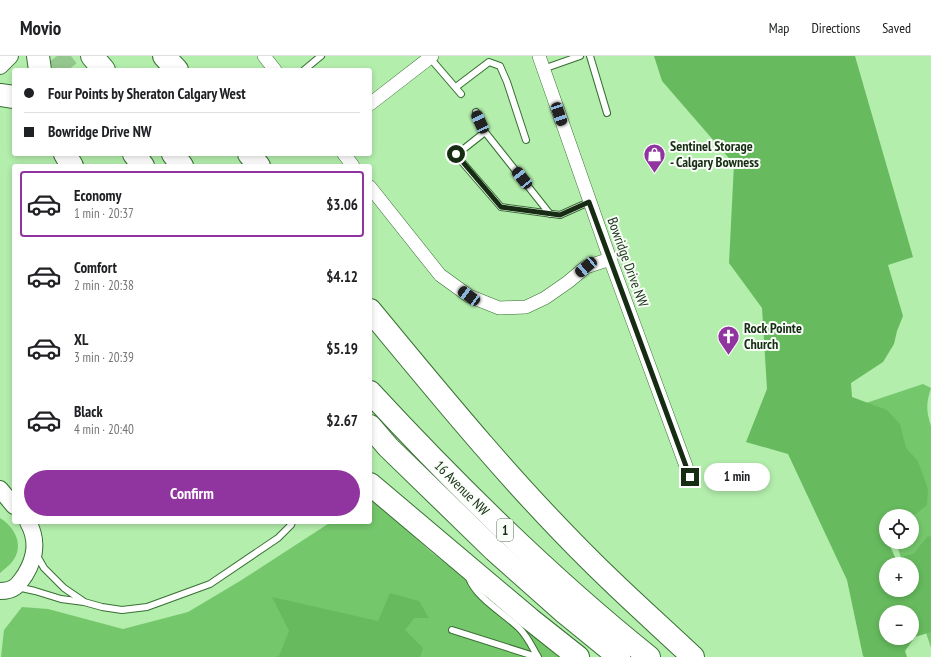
<!DOCTYPE html>
<html lang="en">
<head>
<meta charset="utf-8">
<style>
  :root { --surface:#fff; --page:#f2f2f2; --text:#202124; --muted:#757577; --line:#e0e0e0; --accent:#90349f }
  body { margin:0; font-family:"PT Sans Narrow",sans-serif; background:var(--page); color:var(--text); height:100vh; display:flex; flex-direction:column; font-size:15px; white-space:nowrap }
  * { box-sizing:border-box; margin:0 }
  p { font-size:13px; color:var(--muted) }
  .icon { flex:none; width:22px; height:22px; fill:none; stroke:currentColor; stroke-width:2; stroke-linecap:round; stroke-linejoin:round }
  .map { position:relative; flex:1; overflow:hidden }
  .details { position:absolute; left:12px; top:108px; width:360px; height:360px; display:flex; flex-direction:column; background:var(--surface); border-radius:4px; box-shadow:0 2px 6px #0003 }
  .details>* { flex:none }
  .guide { position:absolute; left:12px; top:12px; width:360px; height:88px; border-radius:4px; box-shadow:0 2px 6px #0003; display:grid; align-content:center; height:88px; padding:0 12px; background:var(--surface) }
  .buttons { position:absolute; left:879px; top:453px; display:grid; gap:8px }
  .buttons a { display:grid; place-items:center; width:40px; height:40px; border-radius:50%; background:var(--surface); box-shadow:0 2px 6px #0003; font-size:20px }
  .end { position:absolute; width:18px; height:18px; margin:-9px; border:5px solid #162d13; background:#fff; box-shadow:0 0 0 2px #fff }
  .from { border-radius:50% }
  .bubble { position:absolute; height:28px; border-radius:14px; background:var(--surface); box-shadow:0 2px 6px #0003; font-size:13px; font-weight:700; line-height:28px; text-align:center }
  .car { position:absolute; width:12px; height:24px; margin:-12px -6px; border-radius:5px; box-shadow:0 0 3px 1px #0007; background:linear-gradient(#222 24%,#8ab4d8 0 40%,#222 0 76%,#8ab4d8 0 86%,#222 0) }
  .guide b { display:flex; align-items:center; gap:14px; height:38px; font-size:15px }
  .guide b+b { border-top:1px solid var(--line) }
  .guide i { width:10px; height:10px; background:var(--text) }
  ul { padding:7px 0 0; list-style:none }
  li { display:flex; align-items:center; gap:12px; height:66px; margin:0 8px 6px; padding:0 4px; border:2px solid transparent; border-radius:4px }
  li div { flex:1 }
  li b { display:block; font-size:15px }
  li em { font-style:normal; font-weight:700 }
  li.selected { border-color:var(--accent) }
  li>.icon { width:36px; height:36px; stroke-width:1.5 }
  .button { display:flex; gap:8px; margin-top:auto; padding:8px 12px }
  .button a { flex:1; height:46px; border-radius:24px; background:var(--accent); color:#fff; font-size:16px; font-weight:700; line-height:46px; text-align:center }
  header { display:flex; align-items:center; gap:24px; box-sizing:border-box; height:56px; padding:0 20px; background:var(--surface); border-bottom:1px solid var(--line) }
  header strong { font-size:19px }
  nav { display:flex; gap:22px; margin-inline-start:auto; font-size:14px }
  .map>svg:first-child { display:block }
  .green { fill:#75c76c }
  .forest { fill:#67ba5e; fill-rule:evenodd }
  .lines { fill:none; stroke-linecap:round; stroke-linejoin:round }
  .motorway-tunnel { stroke:#94c78d; stroke-width:22; stroke-dasharray:22 11; stroke-linecap:butt }
  .service-casing { stroke:#386f33; stroke-width:8 }
  .minor-casing { stroke:#386f33; stroke-width:14 }
  .tertiary-casing { stroke:#386f33; stroke-width:18 }
  .motorway-casing { stroke:#386f33; stroke-width:24 }
  .service { stroke:#fff; stroke-width:6 }
  .minor { stroke:#fff; stroke-width:13 }
  .tertiary { stroke:#fff; stroke-width:16 }
  .motorway { stroke:#fff; stroke-width:22 }
  .route { stroke:#162d13; stroke-width:5 }
  .labels { text-anchor:middle; dominant-baseline:central; stroke-width:4; stroke-linejoin:round; paint-order:stroke }
  .shield { fill:#f9fff8; stroke:#5a6c58; stroke-width:1 }
  .shield-label { font-size:13px; font-weight:bold; fill:#162d13 }
  .poi-label { font-size:14px; font-weight:bold; fill:#162d13; stroke:#f9fff8; text-anchor:start }
  .street-label { font-size:14px; fill:#162d13; stroke:#f9fff8 }
</style>
</head>
<body>
<header>
<strong>Movio</strong>
<nav><a>Map</a><a>Directions</a><a>Saved</a></nav>
</header>
<div class="map">
<svg width="931" height="601" viewBox="0 0 931 601">
  <rect width="100%" height="100%" fill="#b3eeac"/>
  <!-- green -->
  <g class="green">
    <path d="M923,328L931,332C926,347 926,355 931,370V592L912,534V508H903L896,486H912V460L851,352Z"/>
    <path d="M370,441L431,496L568,601H1L4,574L22,551L48,553L123,573L188,556L240,525L331,466H370Z"/>
    <path d="M0,462C15,471 25,490 12,506C9,510 4,513 0,517Z"/>
  </g>
  <!-- forest -->
  <g class="forest">
    <path d="M654,0H855L913,201L888,209L903,260L897,275L894,288L883,306L851,327L852,341L887,354L900,368L906,392L918,405L928,433L927,449L912,461V460H886V486H888L896,503L914,497L928,480L931,481V576L915,581L905,595L907,601H864L863,600L847,524L788,398L746,386L767,333L762,252L729,207L734,108L662,25ZM886,508H912V534H886ZM886,556H912V582H886Z"/>
    <path d="M390,537L419,545L429,562H414L405,574L423,592L420,601H276L279,600L289,575L272,541L378,565Z"/>
  </g>
  <g class="lines">
    <!-- motorway-tunnel -->
    <path class="motorway-tunnel" d="M57,0L68,14"/>
    <defs>
      <g id="service">
        <path d="M590,0L607,57"/>
        <path d="M430,2L461,38"/>
        <path d="M543,13L580,0"/>
        <path d="M304,14L321,0"/>
        <path d="M456,31L489,6L500,10L507,26L526,84"/>
        <path d="M476,56L485,76"/>
        <path d="M550,158L485,76L456,99L501,151L560,159L589,146"/>
        <path d="M36,498L44,512L64,532L83,545"/>
        <path d="M469,522C476,542 505,558 519,572C528,581 532,591 538,601"/>
        <path d="M17,531L35,535L61,543L84,546L102,551L122,554L147,551L210,528L278,482L291,469L292,466"/>
        <path d="M452,574L537,601"/>
      </g>
      <g id="minor">
        <path d="M264,0L275,14"/>
        <path d="M539,0L610,203L690,421"/>
        <path d="M370,48L432,0"/>
        <path d="M344,98L353,110"/>
        <path d="M370,131L440,219L469,240L499,252L526,251L545,242L568,226L586,211L610,203"/>
      </g>
      <g id="tertiary">
        <path d="M0,10L10,0"/>
        <path d="M0,433L14,450"/>
        <path d="M0,535C4,535 11,534 15,531C19,528 22,523 25,519C36,501 38,484 28,466"/>
      </g>
      <g id="motorway">
        <path d="M38,0L40,14"/>
        <path d="M92,0L104,14"/>
        <path d="M164,0L177,14"/>
        <path d="M0,39L14,41"/>
        <path d="M65,98L72,110"/>
        <path d="M134,98L143,110"/>
        <path d="M173,98L182,110"/>
        <path d="M249,98L259,110"/>
        <path d="M370,254C441,340 512,427 592,506C625,539 659,569 693,601"/>
        <path d="M370,336C457,430 549,521 649,601"/>
        <path d="M370,370L388,391L494,494L565,557L619,601"/>
        <path d="M370,428L530,563L578,601"/>
      </g>
    </defs>
    <!-- service casing -->
    <use href="#service" class="service-casing"/>
    <!-- minor casing -->
    <use href="#minor" class="minor-casing"/>
    <!-- tertiary casing -->
    <use href="#tertiary" class="tertiary-casing"/>
    <!-- motorway casing -->
    <use href="#motorway" class="motorway-casing"/>
    <!-- service -->
    <use href="#service" class="service"/>
    <!-- minor -->
    <use href="#minor" class="minor"/>
    <!-- tertiary -->
    <use href="#tertiary" class="tertiary"/>
    <!-- motorway -->
    <use href="#motorway" class="motorway"/>
  </g>
  <g class="lines">
    <!-- route -->
    <path class="route" d="M456,98L501,151L560,159L589,146L690,421"/>
  </g>
  <!-- icons -->
  <defs>
    <symbol id="shop-pin" viewBox="-11 -11 22 30"><path d="M0 17L-7.5 6A9.5 9.5 0 1 1 7.5 6Z" fill="#90349f" stroke="#f9fff8"/><path d="M-5-2.5h2.3a2.7 3.5 0 0 1 5.4 0H5L5.5 6h-11ZM-1.5-2.5h3a1.5 2.3 0 0 0-3 0Z" fill="#fff"/></symbol>
    <symbol id="church-pin" viewBox="-11 -11 22 30"><path d="M0 17L-7.5 6A9.5 9.5 0 1 1 7.5 6Z" fill="#90349f" stroke="#f9fff8"/><path d="M-1.2-6h2.4v3.5h3.3v2.4h-3.3V6h-2.4V-.1h-3.3v-2.4h3.3Z" fill="#fff"/></symbol>
  </defs>
  <g fill-rule="evenodd">
    <use href="#shop-pin" x="642" y="86" width="25" height="34"/>
    <use href="#church-pin" x="716" y="268" width="25" height="34"/>
  </g>
  <g class="labels">
    <!-- shield labels -->
    <rect class="shield" x="497" y="463" width="16" height="22" rx="3"/>
    <g class="shield-label">
      <text x="505" y="474">1</text>
    </g>
    <!-- poi labels -->
    <g class="poi-label">
      <text x="670" y="90">Sentinel Storage<tspan x="670" dy="16">- Calgary Bowness</tspan></text>
      <text x="744" y="272">Rock Pointe<tspan x="744" dy="16">Church</tspan></text>
    </g>
    <!-- street labels -->
    <g class="street-label">
      <text transform="translate(628 206) rotate(70)">Bowridge Drive NW</text>
      <text transform="translate(462 432) rotate(45)">16 Avenue NW</text>
    </g>
  </g>
</svg>
<div class="buttons">
<a><svg class="icon" aria-label="locate" viewBox="0 0 24 24"><circle cx="12" cy="12" r="6"/><path d="M12 2v4M12 18v4M2 12h4M18 12h4"/></svg></a>
<a>+</a>
<a>−</a>
</div>
<i class="end from" style="left:456px;top:98px"></i>
<i class="end" style="left:690px;top:421px"></i>
<div class="bubble" style="left:704px;top:407px;width:66px">1 min</div>
<i class="car" style="left:559px;top:58px;rotate:161deg"></i>
<i class="car" style="left:480px;top:66px;rotate:335deg"></i>
<i class="car" style="left:522px;top:122px;rotate:322deg"></i>
<i class="car" style="left:586px;top:211px;rotate:230deg"></i>
<i class="car" style="left:469px;top:240px;rotate:306deg"></i>
<div class="guide">
<b><i class="from"></i>Four Points by Sheraton Calgary West</b>
<b><i></i>Bowridge Drive NW</b>
</div>
<section class="details">
<ul>
<li class="selected"><svg class="icon" aria-label="car" viewBox="0 0 24 24"><path d="M5 17H2v-5l4-1 3-4h7l3 4 3 1v5h-3M9 17h6M6 11h13"/><circle cx="7" cy="17" r="2"/><circle cx="17" cy="17" r="2"/></svg><div><b>Economy</b><p>1 min · 20:37</p></div><em>$3.06</em></li>
<li><svg class="icon" aria-label="car" viewBox="0 0 24 24"><path d="M5 17H2v-5l4-1 3-4h7l3 4 3 1v5h-3M9 17h6M6 11h13"/><circle cx="7" cy="17" r="2"/><circle cx="17" cy="17" r="2"/></svg><div><b>Comfort</b><p>2 min · 20:38</p></div><em>$4.12</em></li>
<li><svg class="icon" aria-label="car" viewBox="0 0 24 24"><path d="M5 17H2v-5l4-1 3-4h7l3 4 3 1v5h-3M9 17h6M6 11h13"/><circle cx="7" cy="17" r="2"/><circle cx="17" cy="17" r="2"/></svg><div><b>XL</b><p>3 min · 20:39</p></div><em>$5.19</em></li>
<li><svg class="icon" aria-label="car" viewBox="0 0 24 24"><path d="M5 17H2v-5l4-1 3-4h7l3 4 3 1v5h-3M9 17h6M6 11h13"/><circle cx="7" cy="17" r="2"/><circle cx="17" cy="17" r="2"/></svg><div><b>Black</b><p>4 min · 20:40</p></div><em>$2.67</em></li>
</ul>
<div class="button"><a>Confirm</a></div>
</section>
</div>
</body>
</html>
